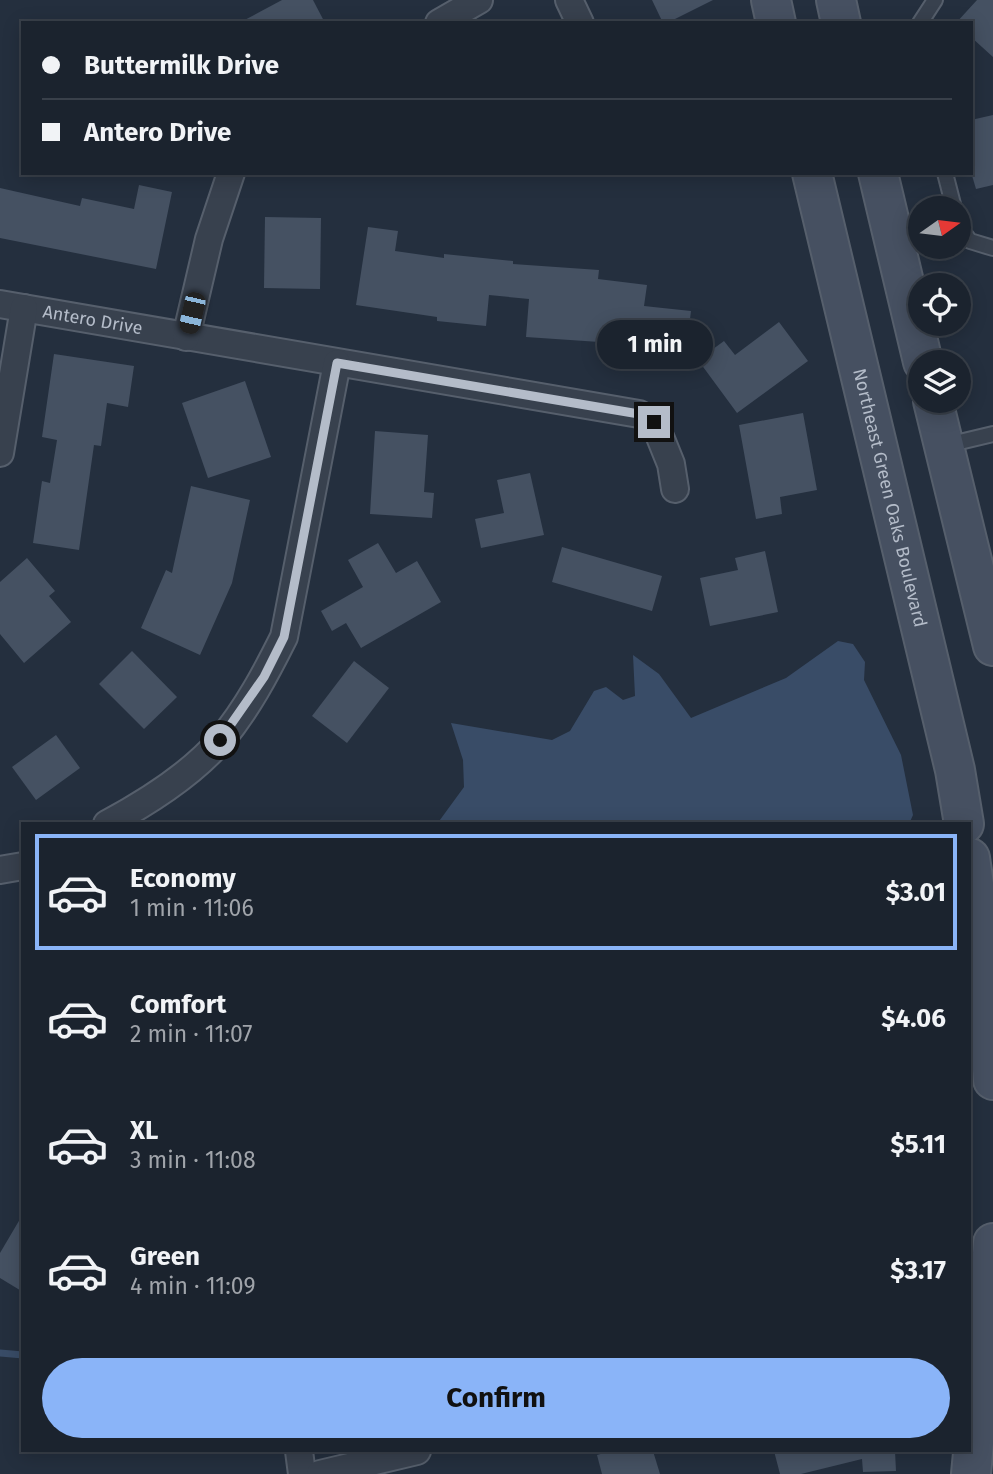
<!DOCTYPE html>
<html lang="en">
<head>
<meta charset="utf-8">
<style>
  :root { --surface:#1b232e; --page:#282f3a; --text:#f1f3f6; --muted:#a0a4aa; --line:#39404a; --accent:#8ab4f8 }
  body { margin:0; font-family:"Fira Sans",sans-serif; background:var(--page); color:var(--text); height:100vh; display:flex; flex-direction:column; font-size:26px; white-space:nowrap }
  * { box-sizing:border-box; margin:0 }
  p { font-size:23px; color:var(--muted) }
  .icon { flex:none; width:38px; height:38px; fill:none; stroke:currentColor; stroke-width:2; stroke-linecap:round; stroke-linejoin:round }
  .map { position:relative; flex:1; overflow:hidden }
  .side { position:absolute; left:21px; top:822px; width:950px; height:630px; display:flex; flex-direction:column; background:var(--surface); border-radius:0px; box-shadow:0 4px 18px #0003,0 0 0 2px var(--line) }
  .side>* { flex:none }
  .hud { position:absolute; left:21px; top:21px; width:952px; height:154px; border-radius:0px; box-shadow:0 4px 18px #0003,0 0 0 2px var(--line); display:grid; align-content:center; height:154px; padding:0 21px; background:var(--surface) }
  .needle { width:46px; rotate:76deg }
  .buttons { position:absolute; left:908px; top:196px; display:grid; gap:14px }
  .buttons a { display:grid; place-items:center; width:63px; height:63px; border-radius:50%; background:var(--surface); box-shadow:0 4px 18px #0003,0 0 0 2px var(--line); font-size:35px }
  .end { position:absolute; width:32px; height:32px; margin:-16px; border:9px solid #b4bcc9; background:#111; box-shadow:0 0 0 4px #111 }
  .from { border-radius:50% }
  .bubble { position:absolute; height:49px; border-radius:24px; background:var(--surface); box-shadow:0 4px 18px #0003,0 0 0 2px var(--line); font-size:23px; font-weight:700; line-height:49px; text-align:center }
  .car { position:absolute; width:21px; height:42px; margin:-21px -10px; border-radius:9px; box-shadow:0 0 5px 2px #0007; background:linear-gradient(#222 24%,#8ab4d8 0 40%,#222 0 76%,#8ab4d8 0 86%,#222 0) }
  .hud b { display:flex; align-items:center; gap:24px; height:66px; font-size:26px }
  .hud b+b { border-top:2px solid var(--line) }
  .hud i { width:18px; height:18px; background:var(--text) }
  ul { padding:12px 0 0; list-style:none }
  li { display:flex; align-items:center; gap:21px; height:116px; margin:0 14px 10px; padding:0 7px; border:4px solid transparent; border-radius:0px }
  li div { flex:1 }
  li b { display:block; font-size:26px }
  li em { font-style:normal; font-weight:700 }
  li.active { border-color:var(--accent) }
  li>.icon { width:63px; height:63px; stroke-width:1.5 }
  .cta { display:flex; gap:14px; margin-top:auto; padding:14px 21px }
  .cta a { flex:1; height:80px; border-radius:42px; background:var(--accent); color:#111; font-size:28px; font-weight:700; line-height:80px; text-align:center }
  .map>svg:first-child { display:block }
  .water { fill:#394c67 }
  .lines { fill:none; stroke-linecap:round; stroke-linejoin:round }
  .stream { stroke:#394c67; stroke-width:7 }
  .building { fill:#455162 }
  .service-casing { stroke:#565f6c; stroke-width:18 }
  .minor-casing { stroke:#565f6c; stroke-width:30 }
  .secondary-casing { stroke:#565f6c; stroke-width:42 }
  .service { stroke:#38414e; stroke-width:14 }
  .minor { stroke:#38414e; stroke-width:26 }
  .secondary { stroke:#465061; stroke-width:38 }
  .route { stroke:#b4bcc9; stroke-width:9 }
  .labels { text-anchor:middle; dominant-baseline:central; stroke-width:5; stroke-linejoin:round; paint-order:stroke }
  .street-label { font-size:18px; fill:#b4bcc9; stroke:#1d2633 }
</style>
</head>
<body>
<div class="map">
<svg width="993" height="1474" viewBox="0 0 993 1474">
  <rect width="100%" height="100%" fill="#242f3e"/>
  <!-- water -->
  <path class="water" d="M838,641L853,644L865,662L864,680L901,755L913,815L909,824H437L464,787L463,760L451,723L552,740L570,731L594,691L606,687L623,700L635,696L633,655L659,674L691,718L786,678Z"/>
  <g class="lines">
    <!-- stream -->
    <path class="stream" d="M0,1353L23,1355"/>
  </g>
  <!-- building -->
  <g class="building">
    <path d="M282,0H313L325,23H239Z"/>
    <path d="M652,0H713L667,23H663Z"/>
    <path d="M977,0H993V57L971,37V23H956Z"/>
    <path d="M993,115V185L976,189L971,172V120Z"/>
    <path d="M139,185L172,192L156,269L0,238V188L80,206L82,198L134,209Z"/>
    <path d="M265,217L321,218L320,289L264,288Z"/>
    <path d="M368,227L398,231L395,251L444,258V254L513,261V264L599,270L598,279L647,285L644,306L691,311L685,360L613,351L614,343L526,337L529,299L489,295L486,326L437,321V317L356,305Z"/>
    <path d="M779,322L808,361L737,413L698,360L724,341L735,355Z"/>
    <path d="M54,354L134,366L128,407L107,403L101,446L94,445L79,550L33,543L42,481L50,483L57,440L42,437Z"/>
    <path d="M245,381L271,457L208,478L182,403Z"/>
    <path d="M803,413L817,490L780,497L782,514L756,519L739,425Z"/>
    <path d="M375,431L428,435L424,492L434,493L432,518L370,514Z"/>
    <path d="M530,473L544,535L481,548L475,519L504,513L497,480Z"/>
    <path d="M191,486L250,500L232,583L200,655L141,628L166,570L172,573Z"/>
    <path d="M378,543L396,573L417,561L441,602L361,648L346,623L332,631L321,611L363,587L348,560Z"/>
    <path d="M562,547L662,576L652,611L552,582Z"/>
    <path d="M765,551L778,612L710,626L700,578L738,570L735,558Z"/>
    <path d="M27,558L55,591L49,596L71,622L24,663L0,634V582Z"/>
    <path d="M132,651L177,697L144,729L99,684Z"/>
    <path d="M354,661L389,688L347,743L312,716Z"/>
    <path d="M56,735L80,768L36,800L12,767Z"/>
    <path d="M23,1214V1292L0,1278V1253Z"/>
    <path d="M611,1451H653L660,1474H602L597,1455Z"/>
    <path d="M774,1451H895L896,1471L863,1472L862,1459L801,1474H780Z"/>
  </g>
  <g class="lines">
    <defs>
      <g id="service">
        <path d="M920,23L935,0"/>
        <path d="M945,173L954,208"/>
        <path d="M959,227L970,241L993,248"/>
        <path d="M947,445L993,434"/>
      </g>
      <g id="minor">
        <path d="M569,0L580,23"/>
        <path d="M439,23L479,0"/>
        <path id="s1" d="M0,304L639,414L654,422L671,464L675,489"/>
        <path d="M186,337L209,239L231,173"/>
        <path d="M0,453L24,308"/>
        <path d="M107,824C146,803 192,774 221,740C247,709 266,673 284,637L337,363"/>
        <path d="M0,870L23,866"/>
        <path d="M299,1451L302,1474"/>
        <path d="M320,1474L417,1451"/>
      </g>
      <g id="secondary">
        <path d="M771,0L776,23"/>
        <path d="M836,0L841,23"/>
        <path id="s2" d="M812,173L955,770L964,824"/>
        <path d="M878,173L923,362"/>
        <path d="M933,401L993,646"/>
        <path d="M970,858L978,911L993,1080"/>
        <path d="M971,1474L993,1243"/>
      </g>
    </defs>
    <!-- service casing -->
    <use href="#service" class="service-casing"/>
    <!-- minor casing -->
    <use href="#minor" class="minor-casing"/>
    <!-- secondary casing -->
    <use href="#secondary" class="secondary-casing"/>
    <!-- service -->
    <use href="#service" class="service"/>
    <!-- minor -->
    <use href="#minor" class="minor"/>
    <!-- secondary -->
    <use href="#secondary" class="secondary"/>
  </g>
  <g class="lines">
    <!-- route -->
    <path class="route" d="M220,740L264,677L284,637L337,363L639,414L654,422"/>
  </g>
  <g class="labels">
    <!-- street labels -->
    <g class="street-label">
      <text stroke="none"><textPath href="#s1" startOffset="94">Antero Drive</textPath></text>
      <text stroke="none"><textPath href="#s2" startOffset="334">Northeast Green Oaks Boulevard</textPath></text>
    </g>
  </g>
</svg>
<div class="buttons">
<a><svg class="needle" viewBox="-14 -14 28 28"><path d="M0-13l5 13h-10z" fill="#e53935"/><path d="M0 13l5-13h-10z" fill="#a0a4aa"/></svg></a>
<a><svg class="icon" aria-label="locate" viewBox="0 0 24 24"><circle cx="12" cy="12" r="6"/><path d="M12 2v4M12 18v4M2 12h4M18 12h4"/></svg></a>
<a><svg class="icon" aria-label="layers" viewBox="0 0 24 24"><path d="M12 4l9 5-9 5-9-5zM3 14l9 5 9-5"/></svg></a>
</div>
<i class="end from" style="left:220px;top:740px"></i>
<i class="end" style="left:654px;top:422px"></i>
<div class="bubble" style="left:597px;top:320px;width:116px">1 min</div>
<i class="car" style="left:192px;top:313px;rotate:193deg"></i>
<div class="hud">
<b><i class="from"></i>Buttermilk Drive</b>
<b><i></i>Antero Drive</b>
</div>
<section class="side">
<ul>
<li class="active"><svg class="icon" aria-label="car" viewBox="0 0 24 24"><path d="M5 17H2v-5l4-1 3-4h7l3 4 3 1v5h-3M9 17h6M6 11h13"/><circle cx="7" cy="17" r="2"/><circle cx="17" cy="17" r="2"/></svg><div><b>Economy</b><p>1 min · 11:06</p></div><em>$3.01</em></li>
<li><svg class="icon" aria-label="car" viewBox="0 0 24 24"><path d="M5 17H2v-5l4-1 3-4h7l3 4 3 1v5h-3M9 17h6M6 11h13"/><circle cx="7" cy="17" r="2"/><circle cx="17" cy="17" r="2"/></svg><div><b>Comfort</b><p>2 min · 11:07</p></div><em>$4.06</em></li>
<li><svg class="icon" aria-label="car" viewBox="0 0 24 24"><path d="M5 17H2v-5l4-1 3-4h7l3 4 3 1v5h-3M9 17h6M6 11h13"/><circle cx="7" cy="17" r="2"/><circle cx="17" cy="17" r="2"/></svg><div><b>XL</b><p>3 min · 11:08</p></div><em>$5.11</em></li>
<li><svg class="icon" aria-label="car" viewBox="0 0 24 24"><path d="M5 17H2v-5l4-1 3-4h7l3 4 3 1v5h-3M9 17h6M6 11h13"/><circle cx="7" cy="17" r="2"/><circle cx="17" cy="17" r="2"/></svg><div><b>Green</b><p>4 min · 11:09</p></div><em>$3.17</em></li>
</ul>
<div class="cta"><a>Confirm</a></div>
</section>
</div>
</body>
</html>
